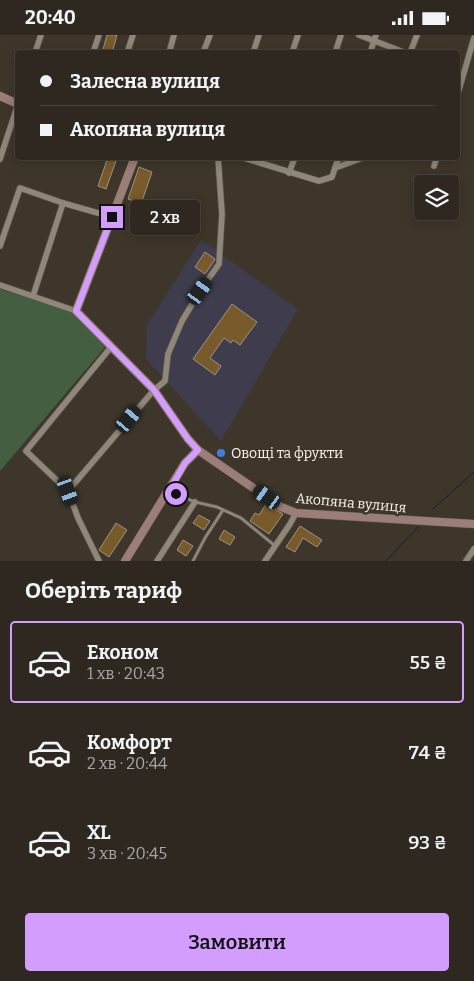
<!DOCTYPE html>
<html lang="uk">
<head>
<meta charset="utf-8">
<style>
  :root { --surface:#2e2820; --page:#363029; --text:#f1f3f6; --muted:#a7a6a5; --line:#49443e; --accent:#d29dfd }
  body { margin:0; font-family:Bitter,serif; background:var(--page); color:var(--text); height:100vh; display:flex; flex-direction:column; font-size:19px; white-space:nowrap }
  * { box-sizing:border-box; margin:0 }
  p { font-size:16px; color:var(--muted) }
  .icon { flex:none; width:28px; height:28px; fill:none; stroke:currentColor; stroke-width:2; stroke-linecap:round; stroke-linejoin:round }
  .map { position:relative; height:526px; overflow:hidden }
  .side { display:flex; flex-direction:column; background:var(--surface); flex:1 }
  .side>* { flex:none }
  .banner { position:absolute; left:15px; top:15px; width:445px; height:110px; border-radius:5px; box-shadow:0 2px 12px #0003,0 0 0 1px var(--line); display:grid; align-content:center; height:110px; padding:0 25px; background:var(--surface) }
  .buttons { position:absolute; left:414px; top:140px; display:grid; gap:10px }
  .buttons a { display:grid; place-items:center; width:45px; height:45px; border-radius:5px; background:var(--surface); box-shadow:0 2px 12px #0003,0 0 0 1px var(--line); font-size:25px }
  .end { position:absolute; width:22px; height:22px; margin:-11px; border:6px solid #d29dfd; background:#111; box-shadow:0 0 0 2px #111 }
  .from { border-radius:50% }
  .bubble { position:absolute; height:35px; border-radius:5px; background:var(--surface); box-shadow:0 2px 12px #0003,0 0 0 1px var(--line); font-size:16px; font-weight:600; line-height:35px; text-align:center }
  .car { position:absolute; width:15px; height:30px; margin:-15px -8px; border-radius:6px; box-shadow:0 0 4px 1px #0007; background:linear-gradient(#222 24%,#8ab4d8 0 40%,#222 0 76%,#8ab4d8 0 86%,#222 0) }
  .banner b { display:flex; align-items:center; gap:18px; height:48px; font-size:19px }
  .banner b+b { border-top:1px solid var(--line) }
  .banner i { width:12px; height:12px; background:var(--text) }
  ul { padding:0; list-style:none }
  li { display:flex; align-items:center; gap:15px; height:82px; margin:0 10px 8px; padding:0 15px; border:2px solid transparent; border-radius:5px }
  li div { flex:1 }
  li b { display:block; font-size:19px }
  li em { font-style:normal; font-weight:600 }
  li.current { border-color:var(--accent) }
  li>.icon { width:45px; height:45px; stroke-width:1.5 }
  h2 { padding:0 25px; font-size:22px; line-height:60px }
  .action { display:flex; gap:10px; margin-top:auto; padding:10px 25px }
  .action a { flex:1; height:58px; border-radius:5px; background:var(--accent); color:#111; font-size:20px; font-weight:600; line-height:58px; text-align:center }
  .status { display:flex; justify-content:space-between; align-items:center; height:35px; padding:0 25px; background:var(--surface); direction:ltr }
  .status svg { height:14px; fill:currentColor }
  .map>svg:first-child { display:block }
  .industrial { fill:#3f3c4e }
  .green { fill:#445e41 }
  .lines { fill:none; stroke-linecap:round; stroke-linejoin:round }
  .stream { stroke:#052433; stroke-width:1 }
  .building { fill:#785a2b; stroke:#9c9386 }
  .lane-casing { stroke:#5c554b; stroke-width:4 }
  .street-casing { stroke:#5c554b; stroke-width:7 }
  .secondary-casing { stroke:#5c554b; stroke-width:9 }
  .lane { stroke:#8f877a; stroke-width:2.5 }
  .street { stroke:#8f877a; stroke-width:5.5 }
  .secondary { stroke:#9b7e78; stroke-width:8 }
  .route { stroke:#d29dfd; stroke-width:6 }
  .shop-dot { fill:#3f7fe0; stroke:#3e362b; stroke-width:2 }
  .labels { text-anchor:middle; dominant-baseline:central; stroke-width:5; stroke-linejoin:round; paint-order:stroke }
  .poi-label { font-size:14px; fill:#f7f3ec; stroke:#3e362b; text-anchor:start }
  .street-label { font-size:14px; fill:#f7f3ec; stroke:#3e362b }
</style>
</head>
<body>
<div class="status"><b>20:40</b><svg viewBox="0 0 49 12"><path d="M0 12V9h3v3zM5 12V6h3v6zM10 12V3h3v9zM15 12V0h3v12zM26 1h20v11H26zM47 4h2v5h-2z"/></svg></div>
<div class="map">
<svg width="474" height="526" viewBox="0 0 474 526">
  <rect width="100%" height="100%" fill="#3e362b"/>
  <!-- industrial -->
  <path class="industrial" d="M201,205L298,274L221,406L146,324L147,290Z"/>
  <!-- green -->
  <path class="green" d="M0,254L73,278L106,311L0,436Z"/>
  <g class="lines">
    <!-- stream -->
    <g class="stream">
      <path d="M433,474L474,437"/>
      <path d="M386,526L418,492"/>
    </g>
  </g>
  <!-- building -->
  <g class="building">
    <path d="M107,0H117L112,18H102Z"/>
    <path d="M108,122L117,123L106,154L98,151Z"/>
    <path d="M139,132L152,137L141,169L128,164Z"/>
    <path d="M205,217L215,224L214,226L205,239L195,232Z"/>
    <path d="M232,269L257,287L240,310L233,305L231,308L224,303L210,323L221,331L215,340L193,324Z"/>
    <path d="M266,469L283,479L269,499L250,486L255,478L259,480Z"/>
    <path d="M199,480L210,486L204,495L193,488Z"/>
    <path d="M116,488L127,495L109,522L99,515Z"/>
    <path d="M300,491L322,505L317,512L303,503L295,517L286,512Z"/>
    <path d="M224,495L235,502L230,510L219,504Z"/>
    <path d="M183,505L193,511L186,521L177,515Z"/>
  </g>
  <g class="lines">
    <defs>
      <g id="lane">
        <path d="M169,456L195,467L217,472L241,483L274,510"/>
        <path d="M193,526L205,503L223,475"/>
      </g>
      <g id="street">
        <path d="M359,0L406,18"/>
        <path d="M35,18L41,0"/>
        <path d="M93,18L99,0"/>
        <path d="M127,18L133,0"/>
        <path d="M169,18L174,0"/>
        <path d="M203,18L210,0"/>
        <path d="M253,18L259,0"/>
        <path d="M292,18L298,0"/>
        <path d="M335,18L341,0"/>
        <path d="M370,18L376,0"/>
        <path d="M410,18L417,0"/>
        <path d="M458,58L474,3"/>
        <path d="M174,122H176"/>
        <path d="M241,122L319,146L332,142L335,133L365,122"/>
        <path d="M0,124L18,69"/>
        <path d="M434,131L437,122"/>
        <path d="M335,133L339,122"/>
        <path d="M289,138L295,122"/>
        <path d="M0,211L20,153L63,168L112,182"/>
        <path d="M0,250L76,276"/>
        <path d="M33,261L63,168"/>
        <path d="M68,456L154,355L165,346L168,319L182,286L200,256L219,229L222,179L218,122"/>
        <path d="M99,526L78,483L68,456L26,416L111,312"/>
        <path d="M157,526L195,467"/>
        <path d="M265,526L290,489L296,478"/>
        <path d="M466,526L474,514"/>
      </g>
      <g id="secondary">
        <path d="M0,61L18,69"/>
        <path d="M135,122L76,276L154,355L188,404L198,415L281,472L296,478L474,489"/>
        <path d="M125,526L185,428L198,415"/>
      </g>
    </defs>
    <!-- lane casing -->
    <use href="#lane" class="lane-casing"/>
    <!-- street casing -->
    <use href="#street" class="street-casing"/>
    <!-- secondary casing -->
    <use href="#secondary" class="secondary-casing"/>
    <!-- lane -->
    <use href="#lane" class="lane"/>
    <!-- street -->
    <use href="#street" class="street"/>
    <!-- secondary -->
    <use href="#secondary" class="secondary"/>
  </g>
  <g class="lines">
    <!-- route -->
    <path class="route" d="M112,182L76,276L154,355L188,404L198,415L185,428L169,456L176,459"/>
  </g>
  <!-- markers -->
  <circle class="shop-dot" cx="221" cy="418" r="5"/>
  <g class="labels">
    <!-- poi labels -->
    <g class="poi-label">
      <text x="231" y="418">Овощі та фрукти</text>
    </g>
    <!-- street labels -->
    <g class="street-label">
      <text transform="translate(351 468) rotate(5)">Акопяна вулиця</text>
    </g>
  </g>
</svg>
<div class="buttons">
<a><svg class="icon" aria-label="layers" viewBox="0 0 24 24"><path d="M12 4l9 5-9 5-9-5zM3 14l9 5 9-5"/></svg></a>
</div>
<i class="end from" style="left:176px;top:459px"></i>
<i class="end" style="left:112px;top:182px"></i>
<div class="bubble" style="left:130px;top:165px;width:70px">2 хв</div>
<i class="car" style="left:200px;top:256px;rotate:36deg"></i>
<i class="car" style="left:129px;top:384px;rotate:40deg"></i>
<i class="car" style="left:68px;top:456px;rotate:160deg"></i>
<i class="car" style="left:267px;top:462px;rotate:305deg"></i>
<div class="banner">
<b><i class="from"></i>Залесна вулиця</b>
<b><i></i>Акопяна вулиця</b>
</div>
</div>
<section class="side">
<h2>Оберіть тариф</h2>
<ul>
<li class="current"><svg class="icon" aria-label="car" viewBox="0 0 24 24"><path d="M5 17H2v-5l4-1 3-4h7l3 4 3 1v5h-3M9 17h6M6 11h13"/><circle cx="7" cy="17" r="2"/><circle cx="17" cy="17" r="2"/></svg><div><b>Економ</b><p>1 хв · 20:43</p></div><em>55 ₴</em></li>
<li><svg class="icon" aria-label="car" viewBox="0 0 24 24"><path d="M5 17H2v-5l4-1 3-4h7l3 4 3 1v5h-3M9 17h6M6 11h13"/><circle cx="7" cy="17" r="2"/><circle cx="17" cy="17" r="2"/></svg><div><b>Комфорт</b><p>2 хв · 20:44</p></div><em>74 ₴</em></li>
<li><svg class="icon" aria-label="car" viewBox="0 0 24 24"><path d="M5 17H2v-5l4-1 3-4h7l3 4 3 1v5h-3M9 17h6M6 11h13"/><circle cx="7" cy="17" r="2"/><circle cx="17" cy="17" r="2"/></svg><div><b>XL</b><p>3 хв · 20:45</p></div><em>93 ₴</em></li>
</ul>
<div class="action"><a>Замовити</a></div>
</section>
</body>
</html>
